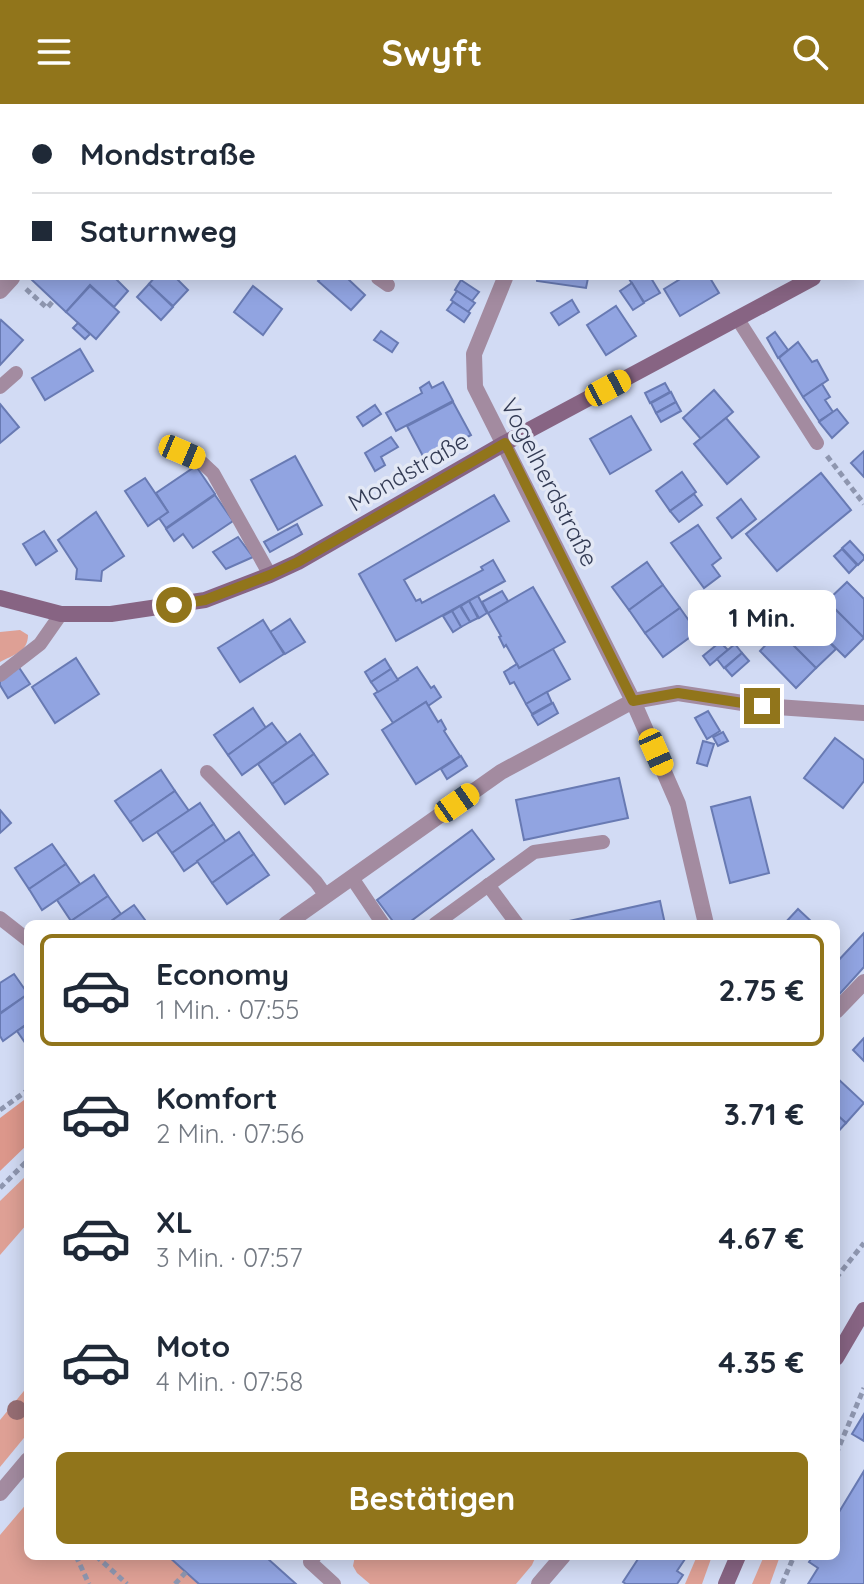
<!DOCTYPE html>
<html lang="de">
<head>
<meta charset="utf-8">
<style>
  :root { --surface:#fff; --page:#f6f6f7; --text:#1f2937; --muted:#747a83; --line:#e0e1e3; --accent:#91751b }
  body { margin:0; font-family:Quicksand,sans-serif; background:var(--page); color:var(--text); height:100vh; display:flex; flex-direction:column; font-size:30px; white-space:nowrap }
  * { box-sizing:border-box; margin:0 }
  p { font-size:26px; color:var(--muted) }
  .icon { flex:none; width:44px; height:44px; fill:none; stroke:currentColor; stroke-width:2; stroke-linecap:round; stroke-linejoin:round }
  .map { position:relative; flex:1; overflow:hidden }
  .side { position:absolute; left:24px; top:816px; width:816px; height:640px; display:flex; flex-direction:column; background:var(--surface); border-radius:12px; box-shadow:0 4px 20px #0003 }
  .side>* { flex:none }
  .banner { position:absolute; left:0px; top:0px; width:864px; height:176px; box-shadow:0 4px 20px #0003; display:grid; align-content:center; height:176px; padding:0 32px; background:var(--surface) }
  .end { position:absolute; width:36px; height:36px; margin:-18px; border:10px solid #91751b; background:#fff; box-shadow:0 0 0 4px #fff }
  .from { border-radius:50% }
  .bubble { position:absolute; height:56px; border-radius:12px; background:var(--surface); box-shadow:0 4px 20px #0003; font-size:26px; font-weight:800; line-height:56px; text-align:center }
  .car { position:absolute; width:24px; height:48px; margin:-24px -12px; border-radius:10px; box-shadow:0 0 6px 2px #0007; background:linear-gradient(#f5c518 24%,#345 0 40%,#f5c518 0 76%,#345 0 86%,#f5c518 0) }
  .banner b { display:flex; align-items:center; gap:28px; height:76px; font-size:30px }
  .banner b+b { border-top:2px solid var(--line) }
  .banner i { width:20px; height:20px; background:var(--text) }
  ul { padding:14px 0 0; list-style:none }
  li { display:flex; align-items:center; gap:24px; height:112px; margin:0 16px 12px; padding:0 16px; border:4px solid transparent; border-radius:12px }
  li div { flex:1 }
  li b { display:block; font-size:30px }
  li em { font-style:normal; font-weight:800 }
  li.active { border-color:var(--accent) }
  li>.icon { width:72px; height:72px; stroke-width:1.5 }
  .action { display:flex; gap:16px; margin-top:auto; padding:16px 32px }
  .action a { flex:1; height:92px; border-radius:12px; background:var(--accent); color:#fff; font-size:32px; font-weight:800; line-height:92px; text-align:center }
  header { display:flex; justify-content:space-between; align-items:center; height:104px; padding:0 32px; background:var(--accent); color:#fff; font-size:36px; font-weight:800 }
  .map>svg:first-child { display:block }
  .green { fill:#dea095 }
  .forest { fill:#dc978b }
  .building { fill:#91a4e1; stroke:#687ab3; stroke-width:2 }
  .lines { fill:none; stroke-linecap:round; stroke-linejoin:round }
  .path { stroke:#8e96af; stroke-width:5; stroke-dasharray:6 4; stroke-linecap:butt }
  .lane { stroke:#a38ba0; stroke-width:14 }
  .street { stroke:#a38ba0; stroke-width:16 }
  .secondary { stroke:#876483; stroke-width:16 }
  .tree { fill:#976e74 }
  .route { stroke:#91751b; stroke-width:10 }
  .labels { text-anchor:middle; dominant-baseline:central; stroke-width:7; stroke-linejoin:round; paint-order:stroke }
  .street-label { font-size:24px; fill:#333b54; stroke:#e3e8f5 }
</style>
</head>
<body>
<header><svg class="icon" aria-label="menu" viewBox="0 0 24 24"><path d="M4 6h16M4 12h16M4 18h16"/></svg>Swyft<svg class="icon" aria-label="search" viewBox="0 0 24 24"><circle cx="10" cy="10" r="6"/><path d="M15 15l6 6"/></svg></header>
<div class="map">
<svg width="864" height="1480" viewBox="0 0 864 1480">
  <rect width="100%" height="100%" fill="#d2dbf4"/>
  <!-- green -->
  <g class="green">
    <path d="M20,526L28,531C28,548 13,551 0,558V528Z"/>
    <path d="M28,1070L27,1120L0,1151V1097Z"/>
    <path d="M28,1282V1329L0,1363V1316Z"/>
    <path d="M28,1398V1452H168L199,1480H0V1431Z"/>
    <path d="M355,1452H536L532,1461L516,1480H370L357,1469L353,1462Z"/>
    <path d="M697,1452H712L702,1480H685Z"/>
    <path d="M764,1452H780L770,1480H752Z"/>
  </g>
  <!-- forest -->
  <path class="forest" d="M28,993V1040L0,1067V1014Z"/>
  <!-- building -->
  <g class="building">
    <path d="M94,0H141L142,2H96Z"/>
    <path d="M357,0H386L388,2H356Z"/>
    <path d="M394,0H427L426,2H392Z"/>
    <path d="M693,0H746L744,2H695Z"/>
    <path d="M0,119L2,120V162L0,165Z"/>
    <path d="M34,174H115L128,187L114,203L90,181L66,208L32,176Z"/>
    <path d="M154,174H176L188,186L173,202L149,180Z"/>
    <path d="M321,174H347L365,191L351,206L318,177Z"/>
    <path d="M537,174H588L586,184L537,177Z"/>
    <path d="M631,174H651L660,189L644,198L629,175Z"/>
    <path d="M682,174H710L719,189L680,212L664,185Z"/>
    <path d="M461,176L479,188L472,197L455,186Z"/>
    <path d="M632,179L644,199L633,206L620,187Z"/>
    <path d="M149,180L173,203L161,216L137,193Z"/>
    <path d="M90,182L119,208L96,235L66,208Z"/>
    <path d="M253,182L282,205L263,231L234,208Z"/>
    <path d="M457,187L475,199L468,208L451,196Z"/>
    <path d="M572,196L579,208L559,221L551,209Z"/>
    <path d="M453,198L470,209L464,218L447,206Z"/>
    <path d="M616,202L636,232L606,251L587,221Z"/>
    <path d="M1,216L23,236L0,261V218Z"/>
    <path d="M78,219L90,230L85,235L73,224Z"/>
    <path d="M381,227L398,239L392,248L374,236Z"/>
    <path d="M775,228L788,246L778,254L767,234Z"/>
    <path d="M798,238L812,258L817,256L828,276L803,293L779,254Z"/>
    <path d="M80,245L93,267L45,296L32,274Z"/>
    <path d="M429,278L432,284L443,278L453,297L396,327L386,309L422,289L420,284Z"/>
    <path d="M665,279L670,288L650,299L645,289Z"/>
    <path d="M822,280L830,293L825,296L833,308L819,317L803,293Z"/>
    <path d="M714,286L733,308L701,335L683,314Z"/>
    <path d="M671,288L676,298L656,309L651,299Z"/>
    <path d="M453,298L471,331L425,356L407,322Z"/>
    <path d="M676,298L681,307L661,318L656,309Z"/>
    <path d="M0,300L19,323L0,339Z"/>
    <path d="M375,301L381,310L363,322L357,313Z"/>
    <path d="M837,305L848,319L832,334L819,318Z"/>
    <path d="M631,312L651,346L610,370L590,335Z"/>
    <path d="M726,314L759,353L727,380L694,340Z"/>
    <path d="M391,333L398,343L381,353L385,361L375,367L365,349Z"/>
    <path d="M864,347V373L851,359Z"/>
    <path d="M295,352L322,401L278,426L251,376Z"/>
    <path d="M196,362L215,390L166,424L159,414L168,408L156,389Z"/>
    <path d="M682,368L696,388L670,407L656,387Z"/>
    <path d="M821,369L851,406L777,467L746,430Z"/>
    <path d="M145,374L168,408L148,422L125,387Z"/>
    <path d="M694,390L702,401L679,418L670,407Z"/>
    <path d="M215,391L233,417L193,444L183,430L174,437L166,425Z"/>
    <path d="M494,391L509,417L404,476L416,497L420,495L422,499L483,466L481,463L493,456L505,477L396,537L359,470Z"/>
    <path d="M741,395L756,415L732,434L717,414Z"/>
    <path d="M96,408L124,452L102,467L101,477L76,475L77,465L58,436Z"/>
    <path d="M297,420L302,430L270,448L264,438Z"/>
    <path d="M698,421L721,454L712,461L720,472L704,484L671,439Z"/>
    <path d="M44,427L57,447L36,461L23,440Z"/>
    <path d="M238,433L253,453L226,465L213,448Z"/>
    <path d="M850,437L864,452V455L858,461L842,444Z"/>
    <path d="M842,445L857,461L849,469L834,452Z"/>
    <path d="M647,458L663,481L629,506L612,483Z"/>
    <path d="M847,478L864,495V534L827,497Z"/>
    <path d="M663,481L680,504L645,529L629,506Z"/>
    <path d="M533,483L565,538L519,564L506,541L504,543L499,533L501,532L488,509Z"/>
    <path d="M502,487L508,497L488,509L482,498Z"/>
    <path d="M478,492L487,509L479,514L469,497Z"/>
    <path d="M469,497L478,514L470,518L461,502Z"/>
    <path d="M827,497L864,534L845,553L808,517Z"/>
    <path d="M460,502L470,518L461,523L452,507Z"/>
    <path d="M680,504L697,528L663,553L645,529Z"/>
    <path d="M452,507L461,523L453,528L443,512Z"/>
    <path d="M799,508L836,545L816,564L779,527Z"/>
    <path d="M290,515L305,538L285,550L270,528Z"/>
    <path d="M263,516L284,550L240,578L218,544Z"/>
    <path d="M779,527L816,564L796,584L760,547Z"/>
    <path d="M720,538L728,546L710,561L703,552Z"/>
    <path d="M735,540L742,549L724,564L717,555Z"/>
    <path d="M553,545L570,575L526,600L514,578L510,580L504,568L517,560L519,564Z"/>
    <path d="M742,549L749,557L732,572L725,564Z"/>
    <path d="M76,554L99,590L55,619L32,583Z"/>
    <path d="M385,555L391,565L371,578L365,568Z"/>
    <path d="M18,562L30,580L8,594L0,581V577Z"/>
    <path d="M417,563L431,584L434,582L441,593L428,602L426,598L393,619L374,590Z"/>
    <path d="M391,565L398,576L378,588L371,578Z"/>
    <path d="M547,588L552,599L532,610L526,600Z"/>
    <path d="M426,598L438,618L441,616L446,625L444,627L460,652L416,680L382,626Z"/>
    <path d="M553,599L558,609L538,621L532,611Z"/>
    <path d="M253,604L266,624L228,651L214,631Z"/>
    <path d="M708,607L720,627L707,635L695,614Z"/>
    <path d="M272,619L287,639L242,671L228,651Z"/>
    <path d="M723,628L728,637L718,642L713,633Z"/>
    <path d="M300,630L314,650L272,680L258,660Z"/>
    <path d="M835,634L864,656V677L843,704L804,674Z"/>
    <path d="M703,637L714,640L707,662L697,659Z"/>
    <path d="M314,650L328,670L285,700L272,680Z"/>
    <path d="M461,652L467,662L447,675L441,665Z"/>
    <path d="M161,666L175,687L130,718L115,697Z"/>
    <path d="M619,674L628,714L524,736L516,696Z"/>
    <path d="M175,687L189,707L143,737L130,718Z"/>
    <path d="M750,693L769,769L730,779L711,703Z"/>
    <path d="M200,699L214,720L172,749L157,728Z"/>
    <path d="M0,706L11,719L0,729Z"/>
    <path d="M214,720L226,738L184,767L172,749Z"/>
    <path d="M472,726L494,755L407,820H395L377,796Z"/>
    <path d="M239,728L254,750L212,779L197,757Z"/>
    <path d="M52,740L66,760L29,785L15,764Z"/>
    <path d="M254,750L269,771L227,800L212,779Z"/>
    <path d="M66,760L80,780L42,806L29,785Z"/>
    <path d="M94,771L108,792L71,817L57,796Z"/>
    <path d="M108,792L121,810L107,820H73L71,817Z"/>
    <path d="M660,797L665,820H570L569,817Z"/>
    <path d="M134,801L148,820H107L121,810Z"/>
    <path d="M798,805L814,820H784Z"/>
    <path d="M864,829V863L836,894V859Z"/>
    <path d="M14,870L28,890L0,909V879Z"/>
    <path d="M28,890V919L3,937L0,932V910Z"/>
    <path d="M28,920V943L17,927Z"/>
    <path d="M864,934V957L853,946Z"/>
    <path d="M836,973L864,999L846,1019L836,1010Z"/>
    <path d="M836,1010L846,1019L836,1030Z"/>
    <path d="M864,1310V1337L852,1330Z"/>
    <path d="M864,1367V1480H808L818,1464L809,1458L813,1452H836V1413Z"/>
    <path d="M168,1452H268L267,1454L296,1480H199Z"/>
    <path d="M640,1452H687L677,1467L683,1471L677,1480H626L623,1478Z"/>
  </g>
  <g class="lines">
    <!-- path -->
    <g class="path">
      <path d="M26,185L47,204L54,196"/>
      <path d="M827,352L864,400"/>
      <path d="M0,1006L28,986"/>
      <path d="M0,1084L28,1056"/>
      <path d="M836,1174L864,1139"/>
      <path d="M836,1350L864,1284"/>
      <path d="M76,1452L89,1480"/>
      <path d="M96,1452L127,1480"/>
      <path d="M175,1480L186,1468"/>
      <path d="M782,1480L794,1452"/>
    </g>
    <!-- lane -->
    <g class="lane">
      <path d="M0,12L2,16"/>
      <path d="M0,100L2,97"/>
      <path d="M378,174L388,181"/>
      <path d="M737,214L817,339"/>
      <path d="M0,283L16,269"/>
      <path d="M182,348L198,355L213,369L270,471"/>
      <path d="M0,571L40,540L61,510"/>
      <path d="M207,668L316,778L326,792"/>
      <path d="M352,774L383,820"/>
      <path d="M488,781L517,820"/>
      <path d="M0,814L28,836"/>
      <path d="M435,820L534,748L603,738"/>
      <path d="M315,1452L310,1458L334,1480"/>
    </g>
    <!-- street -->
    <g class="street">
      <path d="M455,0L456,2"/>
      <path d="M187,2L190,0"/>
      <path d="M505,174L474,250L475,283L633,597L678,700L706,820"/>
      <path d="M0,187L12,174"/>
      <path d="M286,820L501,668L633,597L678,589L762,602L864,609"/>
      <path d="M836,907L864,878"/>
      <path d="M0,1389L28,1356"/>
      <path d="M539,1480L563,1452"/>
    </g>
    <!-- secondary -->
    <g class="secondary">
      <path d="M862,148L864,147"/>
      <path d="M0,494L61,510H111L205,496L270,471L298,458L505,339L813,174"/>
      <path d="M836,1254L864,1206"/>
      <path d="M726,1480L738,1452"/>
    </g>
  </g>
  <!-- trees -->
  <circle class="tree" cx="17" cy="1306" r="10"/>
  <g class="lines">
    <!-- route -->
    <path class="route" d="M174,501L205,496L270,471L298,458L505,339L633,597L678,589L762,602"/>
  </g>
  <g class="labels">
    <!-- street labels -->
    <g class="street-label">
      <text transform="translate(408 367) rotate(-30)">Mondstraße</text>
      <text transform="translate(550 378) rotate(63)">Vogelherdstraße</text>
    </g>
  </g>
</svg>
<i class="end from" style="left:174px;top:501px"></i>
<i class="end" style="left:762px;top:602px"></i>
<div class="bubble" style="left:688px;top:486px;width:148px">1 Min.</div>
<i class="car" style="left:608px;top:284px;rotate:62deg"></i>
<i class="car" style="left:182px;top:348px;rotate:113deg"></i>
<i class="car" style="left:656px;top:648px;rotate:156deg"></i>
<i class="car" style="left:457px;top:699px;rotate:55deg"></i>
<div class="banner">
<b><i class="from"></i>Mondstraße</b>
<b><i></i>Saturnweg</b>
</div>
<section class="side">
<ul>
<li class="active"><svg class="icon" aria-label="car" viewBox="0 0 24 24"><path d="M5 17H2v-5l4-1 3-4h7l3 4 3 1v5h-3M9 17h6M6 11h13"/><circle cx="7" cy="17" r="2"/><circle cx="17" cy="17" r="2"/></svg><div><b>Economy</b><p>1 Min. · 07:55</p></div><em>2.75 €</em></li>
<li><svg class="icon" aria-label="car" viewBox="0 0 24 24"><path d="M5 17H2v-5l4-1 3-4h7l3 4 3 1v5h-3M9 17h6M6 11h13"/><circle cx="7" cy="17" r="2"/><circle cx="17" cy="17" r="2"/></svg><div><b>Komfort</b><p>2 Min. · 07:56</p></div><em>3.71 €</em></li>
<li><svg class="icon" aria-label="car" viewBox="0 0 24 24"><path d="M5 17H2v-5l4-1 3-4h7l3 4 3 1v5h-3M9 17h6M6 11h13"/><circle cx="7" cy="17" r="2"/><circle cx="17" cy="17" r="2"/></svg><div><b>XL</b><p>3 Min. · 07:57</p></div><em>4.67 €</em></li>
<li><svg class="icon" aria-label="car" viewBox="0 0 24 24"><path d="M5 17H2v-5l4-1 3-4h7l3 4 3 1v5h-3M9 17h6M6 11h13"/><circle cx="7" cy="17" r="2"/><circle cx="17" cy="17" r="2"/></svg><div><b>Moto</b><p>4 Min. · 07:58</p></div><em>4.35 €</em></li>
</ul>
<div class="action"><a>Bestätigen</a></div>
</section>
</div>
</body>
</html>
